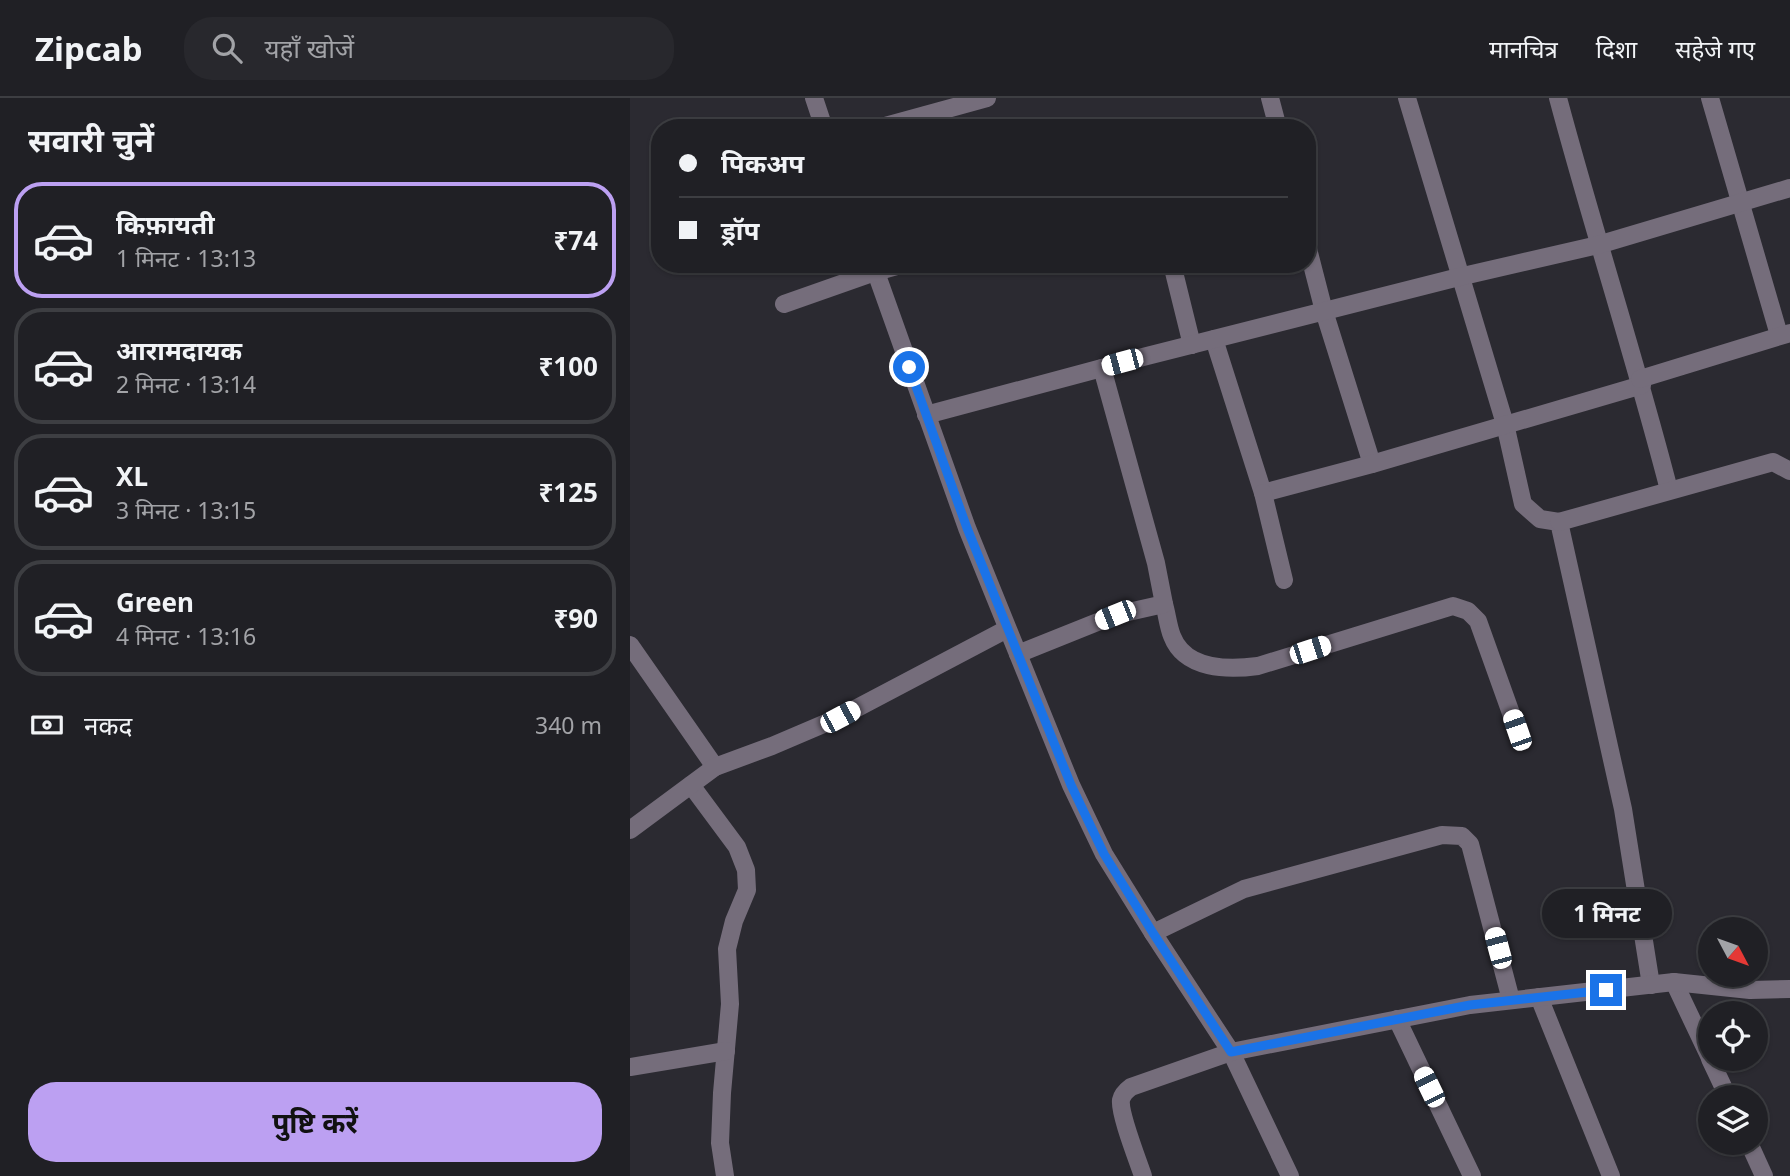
<!DOCTYPE html>
<html lang="hi">
<head>
<meta charset="utf-8">
<style>
  :root { --surface:#202025; --page:#28282d; --text:#f1f3f6; --muted:#a2a3a7; --line:#3d3e42; --accent:#bca0f2 }
  body { margin:0; font-family:"Noto Sans","Noto Sans Devanagari",sans-serif; background:var(--page); color:var(--text); height:100vh; display:flex; flex-direction:column; font-size:26px; white-space:nowrap }
  * { box-sizing:border-box; margin:0 }
  p { font-size:23px; color:var(--muted) }
  .icon { flex:none; width:38px; height:38px; fill:none; stroke:currentColor; stroke-width:2; stroke-linecap:round; stroke-linejoin:round }
  .map { position:relative; flex:1; overflow:hidden }
  .panel { display:flex; flex-direction:column; background:var(--surface); width:630px }
  .panel>* { flex:none }
  .banner { position:absolute; left:21px; top:21px; width:665px; height:154px; border-radius:28px; box-shadow:0 2px 5px #0004,0 0 0 2px var(--line); display:grid; align-content:center; height:154px; padding:0 28px; background:var(--surface) }
  .needle { width:46px; rotate:131deg }
  .buttons { position:absolute; left:1068px; top:819px; display:grid; gap:14px }
  .buttons a { display:grid; place-items:center; width:70px; height:70px; border-radius:50%; background:var(--surface); box-shadow:0 2px 5px #0004,0 0 0 2px var(--line); font-size:35px }
  .end { position:absolute; width:32px; height:32px; margin:-16px; border:9px solid #1a73e8; background:#fff; box-shadow:0 0 0 4px #fff }
  .from { border-radius:50% }
  .bubble { position:absolute; height:49px; border-radius:24px; background:var(--surface); box-shadow:0 2px 5px #0004,0 0 0 2px var(--line); font-size:23px; font-weight:700; line-height:49px; text-align:center }
  .car { position:absolute; width:21px; height:42px; margin:-21px -10px; border-radius:9px; box-shadow:0 0 5px 2px #0007; background:linear-gradient(#fff 24%,#345 0 40%,#fff 0 76%,#345 0 86%,#fff 0) }
  .banner b { display:flex; align-items:center; gap:24px; height:66px; font-size:26px }
  .banner b+b { border-top:2px solid var(--line) }
  .banner i { width:18px; height:18px; background:var(--text) }
  ul { padding:0; list-style:none }
  li { display:flex; align-items:center; gap:21px; height:116px; margin:0 14px 10px; padding:0 14px; border:4px solid var(--line); border-radius:28px }
  li div { flex:1 }
  li b { display:block; font-size:26px }
  li em { font-style:normal; font-weight:700 }
  li.active { border-color:var(--accent) }
  li>.icon { width:63px; height:63px; stroke-width:1.5 }
  h2 { padding:0 28px; font-size:32px; line-height:84px }
  .pay { display:flex; align-items:center; gap:18px; height:77px; padding:0 28px; font-size:26px }
  .pay p { margin-inline-start:auto }
  .button { display:flex; gap:14px; margin-top:auto; padding:14px 28px }
  .button a { flex:1; height:80px; border-radius:28px; background:var(--accent); color:#111; font-size:28px; font-weight:700; line-height:80px; text-align:center }
  header { display:flex; align-items:center; gap:42px; box-sizing:border-box; height:98px; padding:0 35px; background:var(--surface); border-bottom:2px solid var(--line) }
  header strong { font-size:33px }
  nav { display:flex; gap:38px; margin-inline-start:auto; font-size:24px }
  .search { width:490px; height:63px; background:var(--page); display:flex; align-items:center; gap:18px; box-sizing:border-box; padding:0 24px; border-radius:28px; color:var(--muted); font-size:26px }
  main { display:flex; flex:1; min-height:0 }
  .map>svg:first-child { display:block }
  .lines { fill:none; stroke-linecap:round; stroke-linejoin:round }
  .minor { stroke:#756d7b; stroke-width:18 }
  .route { stroke:#1a73e8; stroke-width:9 }
</style>
</head>
<body>
<header>
<strong>Zipcab</strong>
<div class="search"><svg class="icon" aria-label="search" viewBox="0 0 24 24"><circle cx="10" cy="10" r="6"/><path d="M15 15l6 6"/></svg>यहाँ खोजें</div>
<nav><a>मानचित्र</a><a>दिशा</a><a>सहेजे गए</a></nav>
</header>
<main>
<section class="panel">
<h2>सवारी चुनें</h2>
<ul>
<li class="active"><svg class="icon" aria-label="car" viewBox="0 0 24 24"><path d="M5 17H2v-5l4-1 3-4h7l3 4 3 1v5h-3M9 17h6M6 11h13"/><circle cx="7" cy="17" r="2"/><circle cx="17" cy="17" r="2"/></svg><div><b>किफ़ायती</b><p>1 मिनट · 13:13</p></div><em>₹74</em></li>
<li><svg class="icon" aria-label="car" viewBox="0 0 24 24"><path d="M5 17H2v-5l4-1 3-4h7l3 4 3 1v5h-3M9 17h6M6 11h13"/><circle cx="7" cy="17" r="2"/><circle cx="17" cy="17" r="2"/></svg><div><b>आरामदायक</b><p>2 मिनट · 13:14</p></div><em>₹100</em></li>
<li><svg class="icon" aria-label="car" viewBox="0 0 24 24"><path d="M5 17H2v-5l4-1 3-4h7l3 4 3 1v5h-3M9 17h6M6 11h13"/><circle cx="7" cy="17" r="2"/><circle cx="17" cy="17" r="2"/></svg><div><b>XL</b><p>3 मिनट · 13:15</p></div><em>₹125</em></li>
<li><svg class="icon" aria-label="car" viewBox="0 0 24 24"><path d="M5 17H2v-5l4-1 3-4h7l3 4 3 1v5h-3M9 17h6M6 11h13"/><circle cx="7" cy="17" r="2"/><circle cx="17" cy="17" r="2"/></svg><div><b>Green</b><p>4 मिनट · 13:16</p></div><em>₹90</em></li>
</ul>
<div class="pay"><svg class="icon" aria-label="cash" viewBox="0 0 24 24"><path d="M3 7h18v10H3z"/><circle cx="12" cy="12" r="2"/></svg>नकद<p>340 m</p></div>
<div class="button"><a>पुष्टि करें</a></div>
</section>
<div class="map">
<svg width="1160" height="1078" viewBox="0 0 1160 1078">
  <rect width="100%" height="100%" fill="#2b2a31"/>
  <g class="lines">
    <!-- minor -->
    <g class="minor">
      <path d="M184,0L194,30"/>
      <path d="M640,0L648,30"/>
      <path d="M777,0L875,326L893,406L910,421L929,424L993,711L1021,887"/>
      <path d="M928,0C963,131 1005,260 1039,392"/>
      <path d="M1080,0L1149,237"/>
      <path d="M248,30L357,0"/>
      <path d="M677,147L694,213L742,366"/>
      <path d="M243,166L337,430L441,687L474,756L523,835L601,954L660,1078"/>
      <path d="M542,166L562,247"/>
      <path d="M154,206L245,174L274,166"/>
      <path d="M584,241L633,395L742,366L1012,287"/>
      <path d="M1010,281L1160,235"/>
      <path d="M296,317L513,259L829,179L968,147L1160,90"/>
      <path d="M633,395L654,482"/>
      <path d="M929,424L1143,364L1160,373"/>
      <path d="M534,506C537,516 538,528 542,538C555,572 598,572 628,568L823,508L838,513L848,523L887,632"/>
      <path d="M0,547L85,669"/>
      <path d="M388,556L485,517L534,506L526,465L472,270"/>
      <path d="M61,687L107,749L116,772L117,792L104,823L97,851L100,906L92,995L90,1045L95,1078"/>
      <path d="M0,732L85,669L142,648L210,619L377,531"/>
      <path d="M523,835L614,791L812,737L832,738L840,746L881,902"/>
      <path d="M1044,884L1080,960"/>
      <path d="M909,899L981,1078"/>
      <path d="M767,921L842,1078"/>
      <path d="M1080,961L1098,999"/>
      <path d="M0,969L96,953"/>
      <path d="M1119,1045L1134,1078"/>
      <path d="M513,1078C508,1063 489,1015 491,1002C492,997 497,992 501,989L601,954L840,907L1044,884L1120,892L1160,891"/>
    </g>
  </g>
  <g class="lines">
    <!-- route -->
    <path class="route" d="M279,269L337,430L441,687L474,756L523,835L601,954L840,907L976,892"/>
  </g>
</svg>
<div class="buttons">
<a><svg class="needle" viewBox="-14 -14 28 28"><path d="M0-13l5 13h-10z" fill="#e53935"/><path d="M0 13l5-13h-10z" fill="#a2a3a7"/></svg></a>
<a><svg class="icon" aria-label="locate" viewBox="0 0 24 24"><circle cx="12" cy="12" r="6"/><path d="M12 2v4M12 18v4M2 12h4M18 12h4"/></svg></a>
<a><svg class="icon" aria-label="layers" viewBox="0 0 24 24"><path d="M12 4l9 5-9 5-9-5zM3 14l9 5 9-5"/></svg></a>
</div>
<i class="end from" style="left:279px;top:269px"></i>
<i class="end" style="left:976px;top:892px"></i>
<div class="bubble" style="left:912px;top:791px;width:130px">1 मिनट</div>
<i class="car" style="left:492px;top:264px;rotate:255deg"></i>
<i class="car" style="left:485px;top:517px;rotate:248deg"></i>
<i class="car" style="left:680px;top:552px;rotate:72deg"></i>
<i class="car" style="left:210px;top:619px;rotate:62deg"></i>
<i class="car" style="left:887px;top:632px;rotate:341deg"></i>
<i class="car" style="left:868px;top:850px;rotate:345deg"></i>
<i class="car" style="left:799px;top:989px;rotate:334deg"></i>
<div class="banner">
<b><i class="from"></i>पिकअप</b>
<b><i></i>ड्रॉप</b>
</div>
</div>
</main>
</body>
</html>
